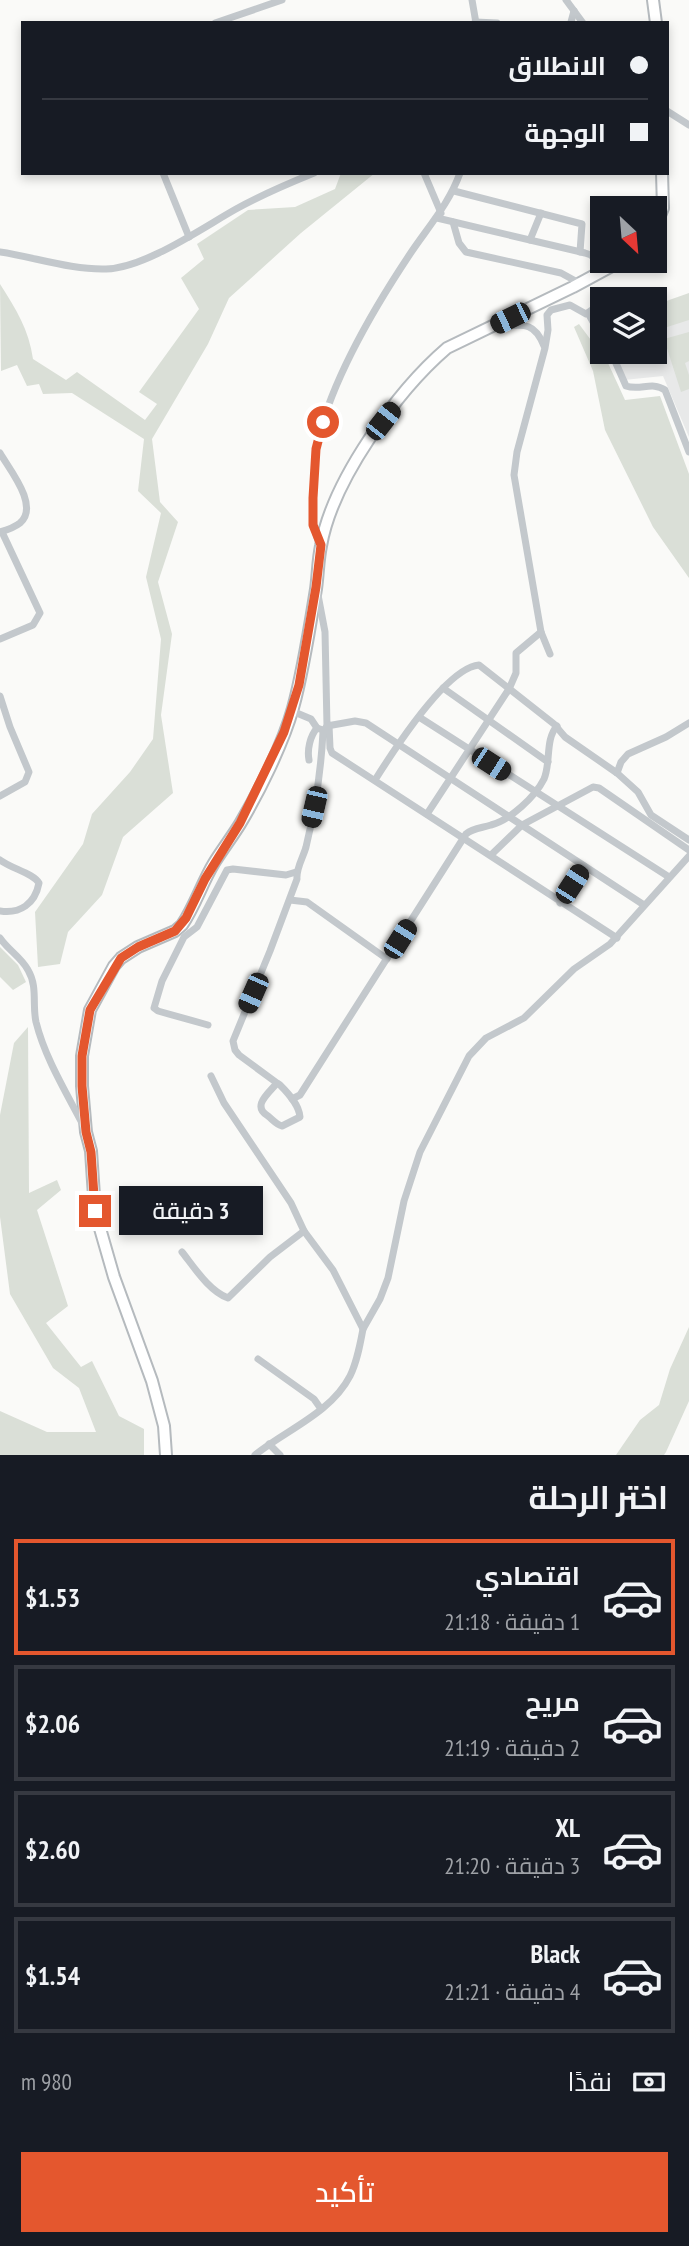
<!DOCTYPE html>
<html lang="ar">
<head>
<meta charset="utf-8">
<style>
  :root { --surface:#171b24; --page:#20242c; --text:#f1f3f6; --muted:#9ea1a6; --line:#363941; --accent:#e4572e }
  body { margin:0; font-family:"PT Sans Narrow",Cairo,sans-serif; background:var(--page); color:var(--text); direction:rtl; height:100vh; display:flex; flex-direction:column; font-size:26px; white-space:nowrap }
  * { box-sizing:border-box; margin:0 }
  p { font-size:23px; color:var(--muted) }
  .icon { flex:none; width:38px; height:38px; fill:none; stroke:currentColor; stroke-width:2; stroke-linecap:round; stroke-linejoin:round }
  .map { position:relative; height:1455px; overflow:hidden; direction:ltr }
  .sheet { display:flex; flex-direction:column; background:var(--surface); flex:1 }
  .sheet>* { flex:none }
  .guide { position:absolute; left:21px; top:21px; width:648px; height:154px; border-radius:0px; box-shadow:0 4px 10px #0003; direction:rtl; display:grid; align-content:center; height:154px; padding:0 21px; background:var(--surface) }
  .needle { width:46px; rotate:154deg }
  .buttons { position:absolute; left:590px; top:196px; display:grid; gap:14px }
  .buttons a { display:grid; place-items:center; width:77px; height:77px; border-radius:0px; background:var(--surface); box-shadow:0 4px 10px #0003; font-size:35px }
  .end { position:absolute; width:32px; height:32px; margin:-16px; border:9px solid #e4572e; background:#fff; box-shadow:0 0 0 4px #fff }
  .from { border-radius:50% }
  .bubble { position:absolute; height:49px; border-radius:0px; background:var(--surface); box-shadow:0 4px 10px #0003; font-size:23px; font-weight:600; line-height:49px; text-align:center; direction:rtl }
  .car { position:absolute; width:21px; height:42px; margin:-21px -10px; border-radius:9px; box-shadow:0 0 5px 2px #0007; background:linear-gradient(#222 24%,#8ab4d8 0 40%,#222 0 76%,#8ab4d8 0 86%,#222 0) }
  .guide b { display:flex; align-items:center; gap:24px; height:66px; font-size:26px }
  .guide b+b { border-top:2px solid var(--line) }
  .guide i { width:18px; height:18px; background:var(--text) }
  ul { padding:0; list-style:none }
  li { display:flex; align-items:center; gap:21px; height:116px; margin:0 14px 10px; padding:0 7px; border:4px solid var(--line); border-radius:0px }
  li div { flex:1 }
  li b { display:block; font-size:26px }
  li em { font-style:normal; font-weight:600 }
  li.selected { border-color:var(--accent) }
  li>.icon { width:63px; height:63px; stroke-width:1.5 }
  h2 { padding:0 21px; font-size:32px; line-height:84px }
  .pay { display:flex; align-items:center; gap:18px; height:77px; padding:0 21px; font-size:26px }
  .pay p { margin-inline-start:auto }
  .action { display:flex; gap:14px; margin-top:auto; padding:14px 21px }
  .action a { flex:1; height:80px; border-radius:0px; background:var(--accent); color:#fff; font-size:28px; font-weight:600; line-height:80px; text-align:center }
  .map>svg:first-child { display:block }
  .built { fill:#e8e9e9 }
  .green { fill:#dadfd7 }
  .lines { fill:none; stroke-linecap:round; stroke-linejoin:round }
  .primary-casing { stroke:#b5babe; stroke-width:14 }
  .street { stroke:#c3c8cc; stroke-width:7 }
  .primary { stroke:#fff; stroke-width:10 }
  .route { stroke:#e4572e; stroke-width:9 }
</style>
</head>
<body>
<div class="map">
<svg width="689" height="1455" viewBox="0 0 689 1455">
  <rect width="100%" height="100%" fill="#fafaf8"/>
  <!-- built -->
  <path class="built" d="M689,308V437L663,376L624,380L612,352H654L655,326Z"/>
  <!-- green -->
  <g class="green">
    <path d="M341,173H375L301,233L229,298L208,344L152,439L160,502L178,522L158,582L172,634L161,715L173,793L123,837L102,895L68,932L60,964L38,967L35,912L83,844L92,814L130,772L153,739L161,639L146,577L161,513L138,491L144,439L72,393L43,394L39,384L27,386L17,365L1,371L0,284C16,309 29,330 33,359L66,380L77,372L145,420L157,404L139,392L199,309L181,278L204,259L197,244L248,210L295,207L335,189Z"/>
    <path d="M689,293V320L661,329L655,318V305Z"/>
    <path d="M579,324L608,363L625,400L660,396L689,474V578L653,527L605,430L593,371L574,327Z"/>
    <path d="M689,332V361L685,363L689,375V389L681,392L664,339Z"/>
    <path d="M0,947L18,965L26,982L13,990L0,977Z"/>
    <path d="M28,1027L29,1193L57,1180L61,1190L37,1210L68,1306L46,1323L81,1367L92,1361L119,1416L144,1429V1455H0V1411L47,1432H96L79,1388L53,1368L10,1294L0,1217V1115L14,1043Z"/>
    <path d="M689,1327V1401L666,1452L664,1455H616L640,1420L659,1405L670,1369Z"/>
  </g>
  <g class="lines">
    <defs>
      <g id="primary">
        <path d="M653,0L656,23"/>
        <path d="M654,230L663,208L662,173"/>
        <path d="M166,1455L164,1426L152,1381L114,1277L95,1211L91,1151L86,1132L82,1086V1056L90,1010L114,966L121,958L138,947L175,931L182,925C195,906 202,883 214,863C222,850 232,837 240,824C259,792 283,744 293,708C303,672 310,626 316,589C318,575 318,560 321,546C332,481 397,391 447,348L573,287L621,261"/>
      </g>
    </defs>
    <!-- primary casing -->
    <use href="#primary" class="primary-casing"/>
    <!-- street -->
    <g class="street">
      <path d="M472,0L476,23"/>
      <path d="M566,0L583,23"/>
      <path d="M475,22L497,23"/>
      <path d="M571,22L574,11"/>
      <path d="M215,23L282,0"/>
      <path d="M667,111L689,125"/>
      <path d="M163,173L189,237"/>
      <path d="M424,173L441,213"/>
      <path d="M454,191L582,224L580,252"/>
      <path d="M437,218L585,253L591,255L605,271"/>
      <path d="M453,222L459,243L466,252L561,273L581,284"/>
      <path d="M530,240L541,213"/>
      <path d="M0,252C34,257 71,270 106,269C145,268 202,228 236,209C261,195 287,184 314,173"/>
      <path d="M588,313L602,338"/>
      <path d="M494,327C519,326 533,318 544,346"/>
      <path d="M611,352L626,386C640,391 652,381 665,390L689,452"/>
      <path d="M0,453C9,469 40,506 20,523C15,527 7,530 0,532"/>
      <path d="M320,545C310,524 313,504 314,482C315,466 315,450 319,435C335,375 376,305 410,254C428,227 449,204 460,173"/>
      <path d="M318,595L325,632L327,726"/>
      <path d="M0,639L33,625L40,613L2,532"/>
      <path d="M550,654L541,632L514,475L517,452L545,348L548,330L547,315L551,310L570,305L586,314L593,309"/>
      <path d="M443,688L548,762"/>
      <path d="M0,696L10,727L29,772L25,782L0,796"/>
      <path d="M292,711L311,719L317,728"/>
      <path d="M419,717L669,877"/>
      <path d="M329,725L330,748L332,753L617,938"/>
      <path d="M309,760C307,750 310,736 317,728L323,730"/>
      <path d="M617,773L621,762L628,754L666,737L689,723"/>
      <path d="M375,780C392,753 446,668 479,665L554,724L565,737L617,773L638,792L651,815L689,840"/>
      <path d="M427,814L509,689L516,673V653L541,632"/>
      <path d="M491,855L522,825L593,787L599,788L689,850"/>
      <path d="M0,860C12,869 33,873 39,883C35,904 20,914 0,911"/>
      <path d="M290,900L307,902L387,959"/>
      <path d="M560,903L584,866"/>
      <path d="M0,938C8,950 21,957 28,970C38,987 32,1004 36,1022C45,1058 66,1092 83,1125"/>
      <path d="M208,1025L158,1011L154,1008L162,981L184,937L197,927L227,870L233,869L286,875L296,872"/>
      <path d="M211,1076L224,1103L291,1203L304,1231L333,1270L363,1329C360,1345 357,1362 350,1376C331,1413 286,1430 255,1455"/>
      <path d="M277,1083C269,1093 251,1106 268,1116C273,1120 276,1124 282,1126L300,1117C299,1105 289,1094 280,1085L277,1083L239,1055L235,1050L233,1041L270,951L297,879C296,868 303,858 306,847C315,810 321,770 323,732L327,726L355,721L366,723L644,905"/>
      <path d="M292,1099L300,1095L466,834C473,828 482,828 491,825C510,820 535,797 544,779C551,763 545,739 557,726"/>
      <path d="M182,1252C194,1267 209,1291 228,1298L270,1257L304,1231"/>
      <path d="M363,1329L380,1299L388,1278L404,1201L420,1152L469,1056L486,1038L524,1018L574,969L610,944L689,856"/>
      <path d="M258,1359L314,1399L321,1409"/>
      <path d="M269,1444L280,1455"/>
    </g>
    <!-- primary -->
    <use href="#primary" class="primary"/>
  </g>
  <g class="lines">
    <!-- route -->
    <path class="route" d="M95,1211L91,1152L86,1132L82,1086V1056L90,1010L121,958L138,947L175,931L186,918L205,879L240,823L284,732L299,685L316,587L321,545L313,525V498L316,449L323,422"/>
  </g>
</svg>
<div class="buttons">
<a><svg class="needle" viewBox="-14 -14 28 28"><path d="M0-13l5 13h-10z" fill="#e53935"/><path d="M0 13l5-13h-10z" fill="#9ea1a6"/></svg></a>
<a><svg class="icon" aria-label="layers" viewBox="0 0 24 24"><path d="M12 4l9 5-9 5-9-5zM3 14l9 5 9-5"/></svg></a>
</div>
<i class="end from" style="left:323px;top:422px"></i>
<i class="end" style="left:95px;top:1211px"></i>
<div class="bubble" style="left:119px;top:1186px;width:144px">3 دقيقة</div>
<i class="car" style="left:510px;top:318px;rotate:244deg"></i>
<i class="car" style="left:383px;top:421px;rotate:38deg"></i>
<i class="car" style="left:491px;top:764px;rotate:123deg"></i>
<i class="car" style="left:314px;top:807px;rotate:193deg"></i>
<i class="car" style="left:572px;top:884px;rotate:33deg"></i>
<i class="car" style="left:400px;top:939px;rotate:32deg"></i>
<i class="car" style="left:253px;top:993px;rotate:204deg"></i>
<div class="guide">
<b><i class="from"></i>الانطلاق</b>
<b><i></i>الوجهة</b>
</div>
</div>
<section class="sheet">
<h2>اختر الرحلة</h2>
<ul>
<li class="selected"><svg class="icon" aria-label="car" viewBox="0 0 24 24"><path d="M5 17H2v-5l4-1 3-4h7l3 4 3 1v5h-3M9 17h6M6 11h13"/><circle cx="7" cy="17" r="2"/><circle cx="17" cy="17" r="2"/></svg><div><b>اقتصادي</b><p>1 دقيقة · 21:18</p></div><em>$1.53</em></li>
<li><svg class="icon" aria-label="car" viewBox="0 0 24 24"><path d="M5 17H2v-5l4-1 3-4h7l3 4 3 1v5h-3M9 17h6M6 11h13"/><circle cx="7" cy="17" r="2"/><circle cx="17" cy="17" r="2"/></svg><div><b>مريح</b><p>2 دقيقة · 21:19</p></div><em>$2.06</em></li>
<li><svg class="icon" aria-label="car" viewBox="0 0 24 24"><path d="M5 17H2v-5l4-1 3-4h7l3 4 3 1v5h-3M9 17h6M6 11h13"/><circle cx="7" cy="17" r="2"/><circle cx="17" cy="17" r="2"/></svg><div><b>XL</b><p>3 دقيقة · 21:20</p></div><em>$2.60</em></li>
<li><svg class="icon" aria-label="car" viewBox="0 0 24 24"><path d="M5 17H2v-5l4-1 3-4h7l3 4 3 1v5h-3M9 17h6M6 11h13"/><circle cx="7" cy="17" r="2"/><circle cx="17" cy="17" r="2"/></svg><div><b>Black</b><p>4 دقيقة · 21:21</p></div><em>$1.54</em></li>
</ul>
<div class="pay"><svg class="icon" aria-label="cash" viewBox="0 0 24 24"><path d="M3 7h18v10H3z"/><circle cx="12" cy="12" r="2"/></svg>نقدًا<p>980 m</p></div>
<div class="action"><a>تأكيد</a></div>
</section>
</body>
</html>
